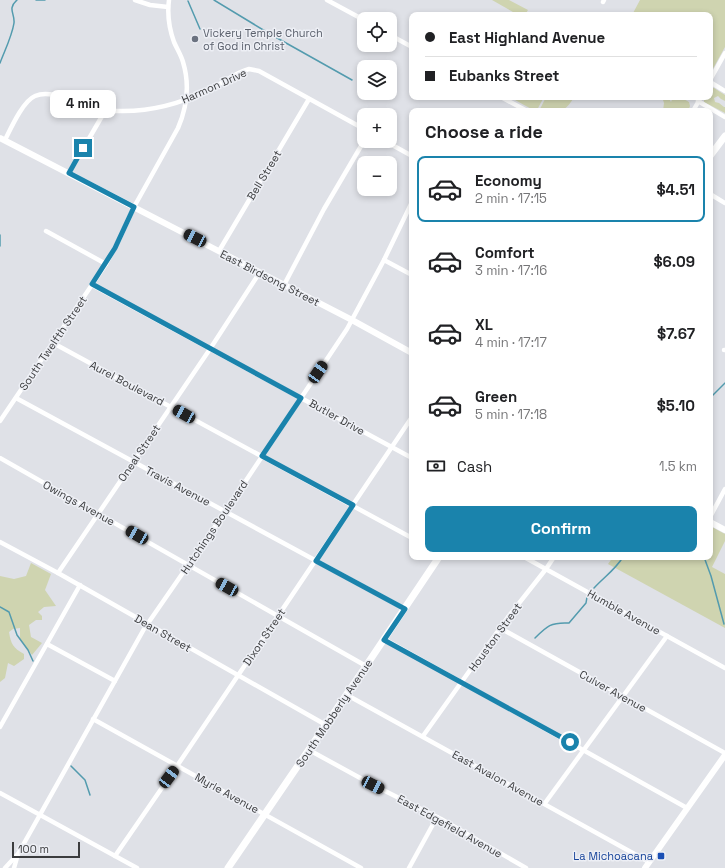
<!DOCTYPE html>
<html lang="en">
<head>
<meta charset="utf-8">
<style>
  :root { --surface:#fff; --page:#f6f6f6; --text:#202124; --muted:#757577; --line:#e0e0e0; --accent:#1a83ac }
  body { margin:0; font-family:"Space Grotesk",sans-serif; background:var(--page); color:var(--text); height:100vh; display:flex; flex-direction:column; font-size:15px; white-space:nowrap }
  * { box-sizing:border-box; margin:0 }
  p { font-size:13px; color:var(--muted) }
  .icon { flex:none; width:22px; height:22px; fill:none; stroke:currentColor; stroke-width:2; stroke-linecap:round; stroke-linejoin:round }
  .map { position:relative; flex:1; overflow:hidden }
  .panel { position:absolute; left:409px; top:108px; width:304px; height:452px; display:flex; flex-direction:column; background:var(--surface); border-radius:8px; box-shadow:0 2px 6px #0003 }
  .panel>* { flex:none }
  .top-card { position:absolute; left:409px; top:12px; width:304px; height:88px; border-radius:8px; box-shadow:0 2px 6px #0003; display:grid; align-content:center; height:88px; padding:0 16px; background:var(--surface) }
  .buttons { position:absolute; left:357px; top:12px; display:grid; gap:8px }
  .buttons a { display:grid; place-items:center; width:40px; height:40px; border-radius:8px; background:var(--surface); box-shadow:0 2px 6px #0003; font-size:20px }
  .scale { position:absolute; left:12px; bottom:10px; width:68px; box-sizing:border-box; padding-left:4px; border:2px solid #3b3c3e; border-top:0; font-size:11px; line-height:14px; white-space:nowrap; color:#3b3c3e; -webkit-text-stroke:3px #edeff5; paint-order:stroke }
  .end { position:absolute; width:18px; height:18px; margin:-9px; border:5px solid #1a83ac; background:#fff; box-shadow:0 0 0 2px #fff }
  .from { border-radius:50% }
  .bubble { position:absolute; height:28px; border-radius:8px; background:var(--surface); box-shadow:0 2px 6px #0003; font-size:13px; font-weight:600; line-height:28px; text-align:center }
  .car { position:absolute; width:12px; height:24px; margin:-12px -6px; border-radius:5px; box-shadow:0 0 3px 1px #0007; background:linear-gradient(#222 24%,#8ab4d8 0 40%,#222 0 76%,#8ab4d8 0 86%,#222 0) }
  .top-card b { display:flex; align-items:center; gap:14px; height:38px; font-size:15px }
  .top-card b+b { border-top:1px solid var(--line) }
  .top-card i { width:10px; height:10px; background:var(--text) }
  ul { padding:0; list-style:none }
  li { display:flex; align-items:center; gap:12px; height:66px; margin:0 8px 6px; padding:0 8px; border:2px solid transparent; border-radius:8px }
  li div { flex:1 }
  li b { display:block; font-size:15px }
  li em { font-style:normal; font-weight:600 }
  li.on { border-color:var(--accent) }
  li>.icon { width:36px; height:36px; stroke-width:1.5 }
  h2 { padding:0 16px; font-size:18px; line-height:48px }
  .pay { display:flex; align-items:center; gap:10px; height:44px; padding:0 16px; font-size:15px }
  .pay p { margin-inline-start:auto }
  .action { display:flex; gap:8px; margin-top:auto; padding:8px 16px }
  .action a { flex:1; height:46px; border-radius:8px; background:var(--accent); color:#fff; font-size:16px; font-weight:600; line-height:46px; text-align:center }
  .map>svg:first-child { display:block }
  .green { fill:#cfd4b0 }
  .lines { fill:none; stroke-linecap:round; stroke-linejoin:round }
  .stream { stroke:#539bae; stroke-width:1.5 }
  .minor { stroke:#fff; stroke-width:4.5 }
  .tertiary { stroke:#fff; stroke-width:6 }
  .secondary { stroke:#fff; stroke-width:7 }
  .route { stroke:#1a83ac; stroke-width:5 }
  .worship-dot { fill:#6b7280; stroke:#edeff5; stroke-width:1.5 }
  .transit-dot { fill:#1a4fb4; stroke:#edeff5; stroke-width:1.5 }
  .labels { text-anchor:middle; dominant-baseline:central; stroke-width:3; stroke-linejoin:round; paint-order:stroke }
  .worship-label { font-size:11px; fill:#5b616d; stroke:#edeff5; text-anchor:start }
  .street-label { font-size:11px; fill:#3b3c3e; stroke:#edeff5 }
  .transit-label { font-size:11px; fill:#164399; stroke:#edeff5; text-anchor:end }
</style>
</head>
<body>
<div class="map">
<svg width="725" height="868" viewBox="0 0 725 868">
  <rect width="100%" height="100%" fill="#dfe1e7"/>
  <!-- green -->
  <g class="green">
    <path d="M492,0H509L528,10L525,15H512L513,12Z"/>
    <path d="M640,0H725V47L710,74V15H632Z"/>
    <path d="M710,88H714L725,95V101L721,99L718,96L714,98L715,102L719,103L724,107H725V113L704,102V97H710Z"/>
    <path d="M515,97H544L537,110L535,111L515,100Z"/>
    <path d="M546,97H574C564,115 558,111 539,111Z"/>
    <path d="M662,97H669L670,100L671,102L673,97H680L689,102L690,106L688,111H663L664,103Z"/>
    <path d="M710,526L725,534V541L712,567L725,574V628L608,564L613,557H710Z"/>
    <path d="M31,563L51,574L45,590L56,606L44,607L38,612L42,616V620H36L29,625L31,637L42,643L32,655L20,639V628L13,629L9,632C11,644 13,648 24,654V659L14,666L8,663L5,678L0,682V576L14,579L26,576Z"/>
  </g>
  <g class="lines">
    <!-- stream -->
    <g class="stream">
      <path d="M36,0H45"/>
      <path d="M214,0L270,34L352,80"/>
      <path d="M188,1L200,29"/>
      <path d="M0,63C5,50 12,36 14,23C15,13 7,9 17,0"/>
      <path d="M0,235V246"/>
      <path d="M710,398L725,383"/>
      <path d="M704,557L711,576L724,624"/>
      <path d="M594,588C604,577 615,570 623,557"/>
      <path d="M0,607L9,612L17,635L28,650L33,661"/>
      <path d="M535,638C547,626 551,622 569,623L586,603L587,597"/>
      <path d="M71,766L85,780L90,795"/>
    </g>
    <!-- minor -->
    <g class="minor">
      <path d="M135,0L150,5L168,7"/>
      <path d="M327,0L364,20"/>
      <path d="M603,2L604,0"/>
      <path d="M390,35L412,47"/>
      <path d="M710,80L725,53"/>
      <path d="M710,82L725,91"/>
      <path d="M501,97L527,111"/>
      <path d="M698,101L725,117"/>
      <path d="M693,111L701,97"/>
      <path d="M5,140C11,128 23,101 35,96C53,88 73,105 90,109C101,112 112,111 123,111C152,111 182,103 208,90C222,84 234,73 249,69L259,71L364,129"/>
      <path d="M385,141L412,156"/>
      <path d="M69,173L105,111"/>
      <path d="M710,194L725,203"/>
      <path d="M46,231L106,264"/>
      <path d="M219,251L309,99"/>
      <path d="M384,260L412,275"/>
      <path d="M92,285L412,458"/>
      <path d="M284,285L324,209L364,141"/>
      <path d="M53,343L412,538"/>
      <path d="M724,350H725"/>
      <path d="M16,398L405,609"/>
      <path d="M0,421L106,264L118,242L134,207L178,128C187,107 190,85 183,62C181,55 177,49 174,42C169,28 167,15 169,0"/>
      <path d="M0,458L366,666"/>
      <path d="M710,517L725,489"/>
      <path d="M0,542L58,573L326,725"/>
      <path d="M524,557L725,668"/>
      <path d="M58,573L210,349L260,272"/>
      <path d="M500,628L725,753"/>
      <path d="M384,639L687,808"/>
      <path d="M47,644L115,681"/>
      <path d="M347,695L649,862"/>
      <path d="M93,719L361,868"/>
      <path d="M0,727L80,585"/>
      <path d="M423,736L508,617L546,569L554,557"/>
      <path d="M309,750L373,785L441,819L526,868"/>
      <path d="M0,793L137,868"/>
      <path d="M545,803L667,636"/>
      <path d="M115,856L177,766L412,417"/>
      <path d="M5,868L17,855"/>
      <path d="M14,868L18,854L144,629L225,512L347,329L384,260L412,202"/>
      <path d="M409,868L437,817"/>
    </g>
    <!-- tertiary -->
    <g class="tertiary">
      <path d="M0,138L352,320L412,353"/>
      <path d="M710,522L725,530"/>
      <path d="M645,868L725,755"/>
    </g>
    <!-- secondary -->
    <g class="secondary">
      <path d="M710,156L725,136"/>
      <path d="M228,868L366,666L439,557"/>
    </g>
  </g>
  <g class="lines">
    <!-- route -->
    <path class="route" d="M83,148L69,173L134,207L115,248L92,284L301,398L262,456L353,505L316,561L405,609L384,640L570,742"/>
  </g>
  <!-- markers -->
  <circle class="worship-dot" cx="195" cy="39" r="4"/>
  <rect class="transit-dot" x="657" y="852" width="8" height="8" rx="2"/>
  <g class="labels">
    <!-- worship labels -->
    <g class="worship-label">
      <text x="203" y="33">Vickery Temple Church<tspan x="203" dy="13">of God in Christ</tspan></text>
    </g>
    <!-- street labels -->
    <g class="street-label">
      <text transform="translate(214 86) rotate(-24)">Harmon Drive</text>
      <text transform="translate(264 175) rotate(-59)">Bell Street</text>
      <text transform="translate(270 278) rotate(27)">East Birdsong Street</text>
      <text transform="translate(53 343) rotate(-56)">South Twelfth Street</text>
      <text transform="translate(127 383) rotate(28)">Aurel Boulevard</text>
      <text transform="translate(337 417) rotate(29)">Butler Drive</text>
      <text transform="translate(139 453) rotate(-56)">Oneal Street</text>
      <text transform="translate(178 486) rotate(28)">Travis Avenue</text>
      <text transform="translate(79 503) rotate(29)">Owings Avenue</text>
      <text transform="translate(214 527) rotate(-56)">Hutchings Boulevard</text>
      <text transform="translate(624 612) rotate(29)">Humble Avenue</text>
      <text transform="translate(163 633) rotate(30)">Dean Street</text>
      <text transform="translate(264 637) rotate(-56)">Dixon Street</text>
      <text transform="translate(495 637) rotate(-54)">Houston Street</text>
      <text transform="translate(613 691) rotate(29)">Culver Avenue</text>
      <text transform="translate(334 713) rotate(-56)">South Mobberly Avenue</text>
      <text transform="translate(498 778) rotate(29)">East Avalon Avenue</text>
      <text transform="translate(227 793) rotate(29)">Myrle Avenue</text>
      <text transform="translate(450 826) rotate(29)">East Edgefield Avenue</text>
    </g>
    <!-- transit labels -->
    <g class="transit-label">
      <text x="653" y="856">La Michoacana</text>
    </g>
  </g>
</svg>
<div class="buttons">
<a><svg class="icon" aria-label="locate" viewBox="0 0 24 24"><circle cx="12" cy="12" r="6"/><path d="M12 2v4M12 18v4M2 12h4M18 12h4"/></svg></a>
<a><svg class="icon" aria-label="layers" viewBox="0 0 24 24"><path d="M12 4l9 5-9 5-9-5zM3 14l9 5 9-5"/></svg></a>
<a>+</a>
<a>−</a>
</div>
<div class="scale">100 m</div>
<i class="end from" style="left:570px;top:742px"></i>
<i class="end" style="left:83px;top:148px"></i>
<div class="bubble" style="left:50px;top:90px;width:66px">4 min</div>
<i class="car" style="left:195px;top:238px;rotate:297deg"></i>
<i class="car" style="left:318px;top:372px;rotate:34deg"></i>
<i class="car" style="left:184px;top:414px;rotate:299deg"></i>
<i class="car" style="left:137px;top:535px;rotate:300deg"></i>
<i class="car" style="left:227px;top:587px;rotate:299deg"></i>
<i class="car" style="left:169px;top:777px;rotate:37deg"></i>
<i class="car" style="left:373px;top:785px;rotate:117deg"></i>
<div class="top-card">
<b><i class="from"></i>East Highland Avenue</b>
<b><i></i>Eubanks Street</b>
</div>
<section class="panel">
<h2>Choose a ride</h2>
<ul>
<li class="on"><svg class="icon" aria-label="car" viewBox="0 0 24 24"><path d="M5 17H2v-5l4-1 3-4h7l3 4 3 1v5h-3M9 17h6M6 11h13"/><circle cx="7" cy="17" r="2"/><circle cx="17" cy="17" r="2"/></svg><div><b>Economy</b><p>2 min · 17:15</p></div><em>$4.51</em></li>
<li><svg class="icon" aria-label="car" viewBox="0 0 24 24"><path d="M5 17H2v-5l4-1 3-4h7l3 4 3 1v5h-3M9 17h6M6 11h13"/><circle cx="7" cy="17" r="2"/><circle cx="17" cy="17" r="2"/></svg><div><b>Comfort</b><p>3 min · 17:16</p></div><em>$6.09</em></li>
<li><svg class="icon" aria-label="car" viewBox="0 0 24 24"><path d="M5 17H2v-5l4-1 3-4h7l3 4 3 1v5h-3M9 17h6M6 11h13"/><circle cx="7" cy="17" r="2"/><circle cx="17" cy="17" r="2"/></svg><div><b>XL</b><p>4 min · 17:17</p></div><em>$7.67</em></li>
<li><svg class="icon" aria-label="car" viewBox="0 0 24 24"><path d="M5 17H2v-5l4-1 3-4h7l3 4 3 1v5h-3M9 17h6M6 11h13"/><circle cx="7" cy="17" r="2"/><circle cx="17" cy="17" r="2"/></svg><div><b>Green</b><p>5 min · 17:18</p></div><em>$5.10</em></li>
</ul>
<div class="pay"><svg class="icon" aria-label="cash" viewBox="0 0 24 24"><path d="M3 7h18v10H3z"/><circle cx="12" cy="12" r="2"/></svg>Cash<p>1.5 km</p></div>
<div class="action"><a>Confirm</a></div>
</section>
</div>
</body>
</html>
